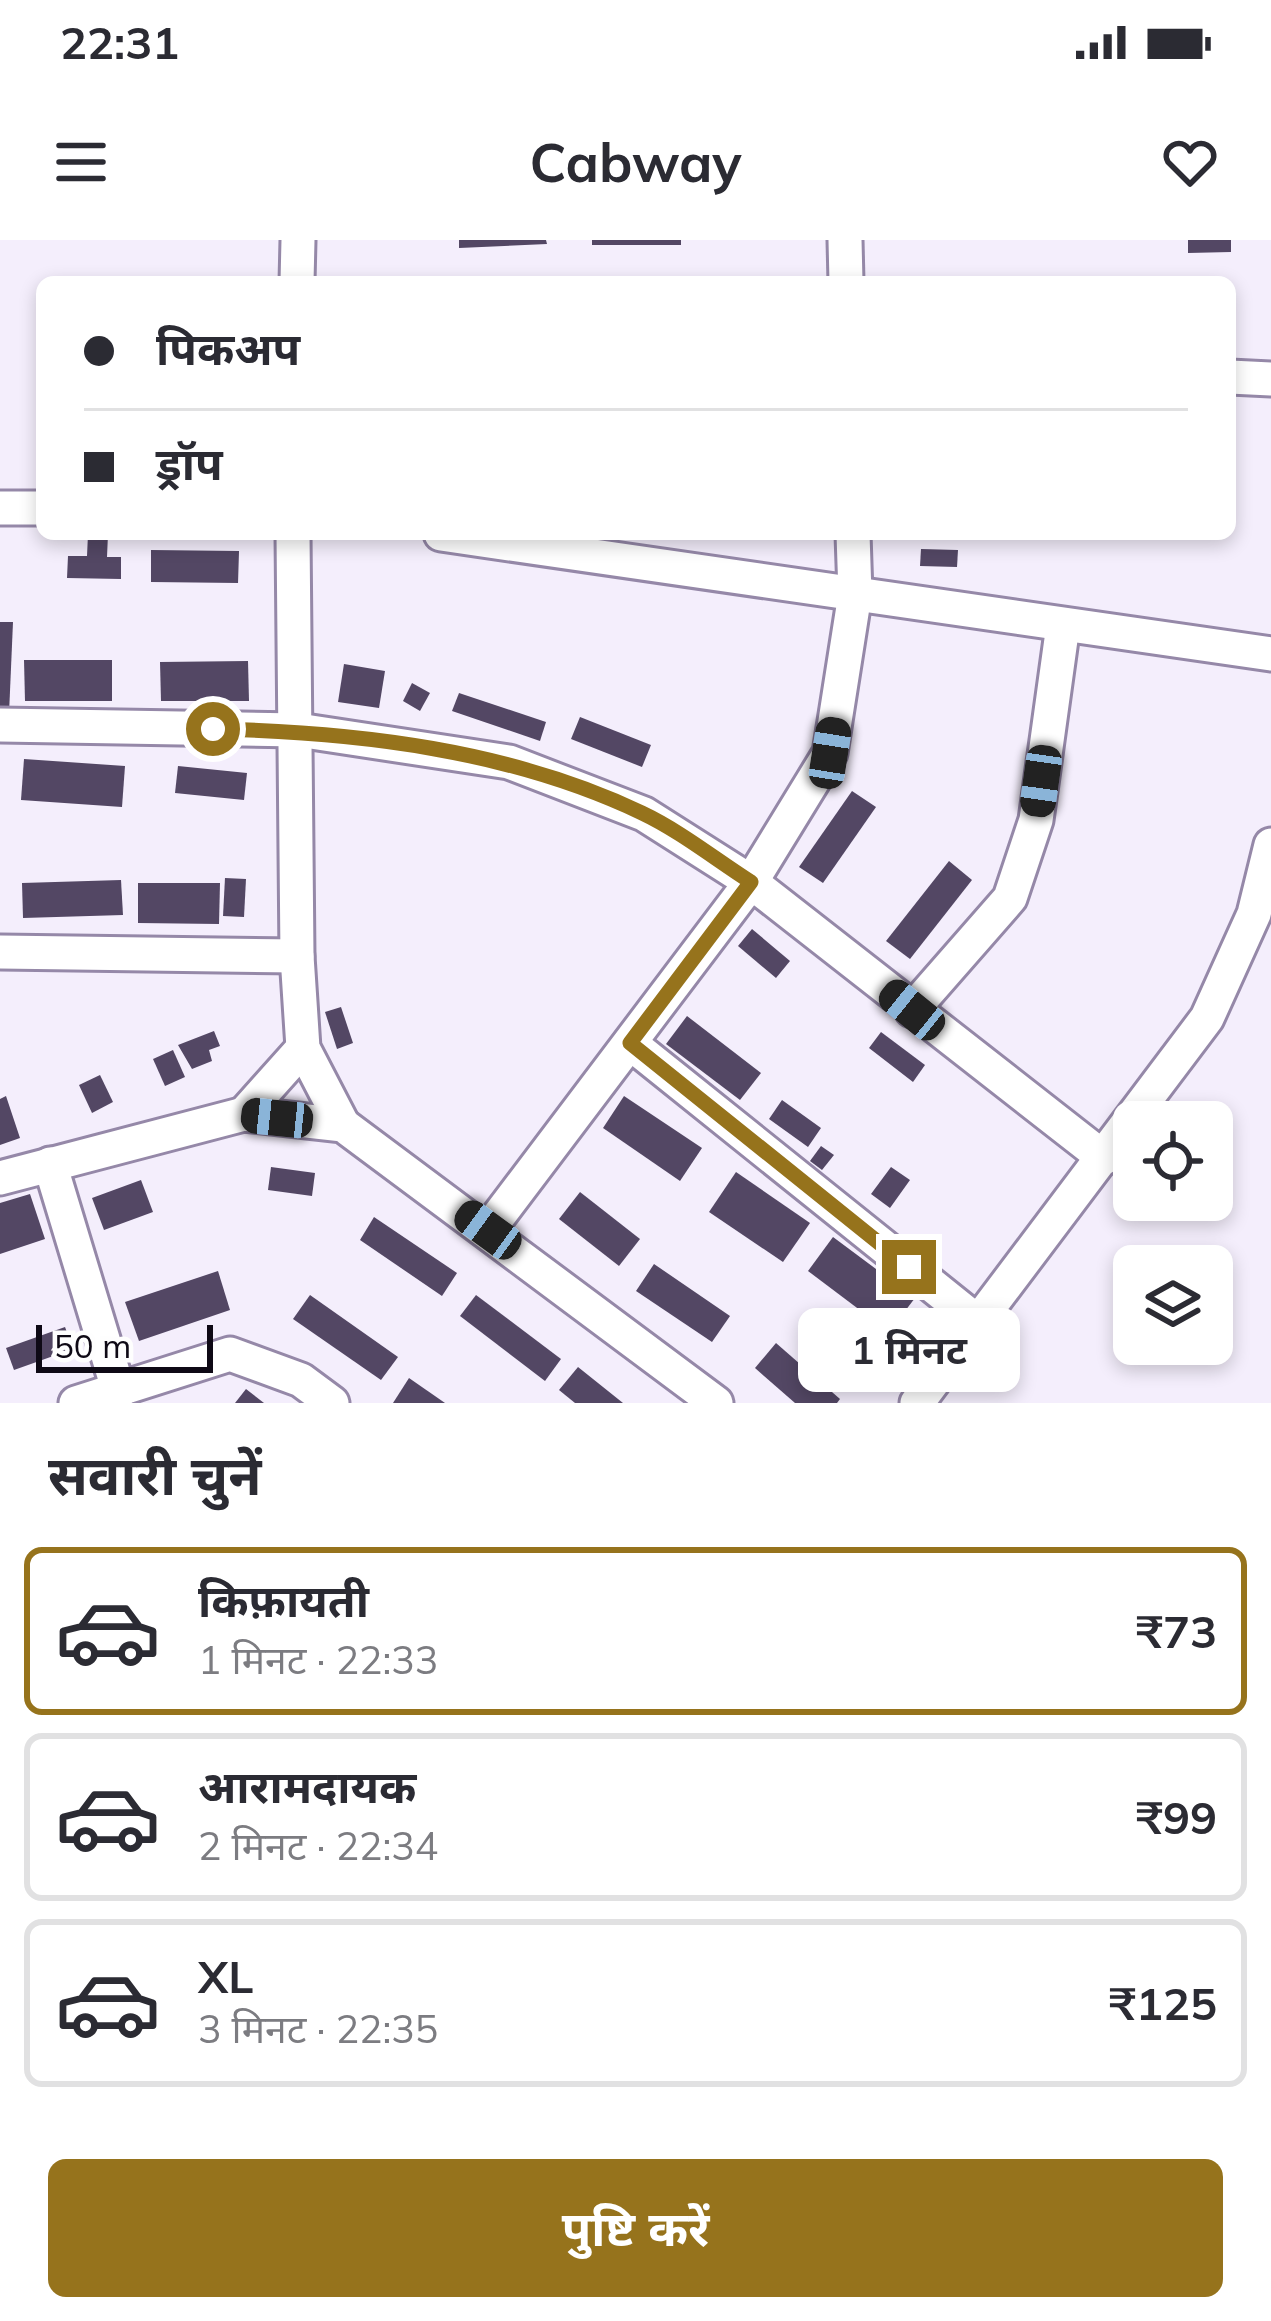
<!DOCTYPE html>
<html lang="hi">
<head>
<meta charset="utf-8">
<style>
  :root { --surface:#fff; --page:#f2f2f3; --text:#2b2b33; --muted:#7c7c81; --line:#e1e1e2; --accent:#96731c }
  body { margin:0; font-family:Mulish,"Noto Sans Devanagari",sans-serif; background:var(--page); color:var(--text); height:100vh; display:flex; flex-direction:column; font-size:45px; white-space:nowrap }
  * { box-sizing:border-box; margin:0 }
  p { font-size:39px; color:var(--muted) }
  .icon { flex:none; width:66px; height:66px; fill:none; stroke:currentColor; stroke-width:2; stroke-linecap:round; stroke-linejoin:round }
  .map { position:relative; height:1163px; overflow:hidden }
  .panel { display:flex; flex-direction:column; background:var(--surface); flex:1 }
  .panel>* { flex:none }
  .banner { position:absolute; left:36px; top:36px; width:1200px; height:264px; border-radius:18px; box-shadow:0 6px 18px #0003; display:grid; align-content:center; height:264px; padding:0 48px; background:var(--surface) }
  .buttons { position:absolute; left:1113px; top:861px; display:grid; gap:24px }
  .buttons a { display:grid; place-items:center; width:120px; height:120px; border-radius:18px; background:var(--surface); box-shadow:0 6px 18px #0003; font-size:60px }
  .scale { position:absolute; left:36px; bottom:30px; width:177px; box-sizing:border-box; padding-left:12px; border:6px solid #0e0915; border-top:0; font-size:33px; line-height:42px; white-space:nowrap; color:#0e0915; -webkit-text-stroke:9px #fefefe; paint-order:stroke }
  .end { position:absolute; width:54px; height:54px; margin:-27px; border:15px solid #96731c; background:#fff; box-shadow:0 0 0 6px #fff }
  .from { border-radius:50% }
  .bubble { position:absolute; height:84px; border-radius:18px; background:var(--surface); box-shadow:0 6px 18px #0003; font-size:39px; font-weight:700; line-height:84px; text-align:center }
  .car { position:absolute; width:36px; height:72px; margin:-36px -18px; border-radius:15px; box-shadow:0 0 9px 3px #0007; background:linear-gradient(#222 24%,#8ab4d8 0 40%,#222 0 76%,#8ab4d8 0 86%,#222 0) }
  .banner b { display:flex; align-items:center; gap:42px; height:114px; font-size:45px }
  .banner b+b { border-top:3px solid var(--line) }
  .banner i { width:30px; height:30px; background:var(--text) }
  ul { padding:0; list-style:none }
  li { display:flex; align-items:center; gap:36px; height:168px; margin:0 24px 18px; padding:0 24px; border:6px solid var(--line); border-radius:18px }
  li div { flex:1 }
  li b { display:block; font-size:45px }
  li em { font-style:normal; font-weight:700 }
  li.active { border-color:var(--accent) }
  li>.icon { width:108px; height:108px; stroke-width:1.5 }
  h2 { padding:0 48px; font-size:54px; line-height:144px }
  .button { display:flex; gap:24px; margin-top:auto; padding:24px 48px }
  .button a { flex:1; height:138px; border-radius:18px; background:var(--accent); color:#fff; font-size:48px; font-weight:700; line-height:138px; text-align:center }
  .status { display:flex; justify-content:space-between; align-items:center; height:84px; padding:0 60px; background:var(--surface); direction:ltr }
  .status svg { height:33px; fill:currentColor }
  header { display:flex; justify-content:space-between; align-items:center; height:156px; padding:0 48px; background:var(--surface); font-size:54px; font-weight:700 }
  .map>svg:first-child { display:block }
  .building { fill:#534764 }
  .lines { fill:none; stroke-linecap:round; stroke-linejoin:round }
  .minor-casing { stroke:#9588a8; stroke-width:39 }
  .minor { stroke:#fff; stroke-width:33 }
  .route { stroke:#96731c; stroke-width:15 }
</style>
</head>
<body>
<div class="status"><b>22:31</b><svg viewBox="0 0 49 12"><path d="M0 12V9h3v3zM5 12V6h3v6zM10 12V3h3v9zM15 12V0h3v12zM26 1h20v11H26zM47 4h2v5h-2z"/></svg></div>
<header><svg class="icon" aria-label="menu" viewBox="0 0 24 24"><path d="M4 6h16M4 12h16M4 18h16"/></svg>Cabway<svg class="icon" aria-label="heart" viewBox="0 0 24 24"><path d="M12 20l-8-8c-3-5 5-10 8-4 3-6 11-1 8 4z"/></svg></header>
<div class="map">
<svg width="1271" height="1163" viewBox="0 0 1271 1163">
  <rect width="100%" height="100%" fill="#f4eefc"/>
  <!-- building -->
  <g class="building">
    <path d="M459,0H546L547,4L459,8Z"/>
    <rect x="592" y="0" width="89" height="5"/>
    <path d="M1188,0H1231V12L1188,13Z"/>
    <path d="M88,294H108L107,317H121V339L67,338L68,316H87Z"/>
    <path d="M921,309L958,310L957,327L920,326Z"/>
    <path d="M151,310L239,311L238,343L151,342Z"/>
    <path d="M0,382H13L9,474L0,473Z"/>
    <path d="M24,420H112V461H25Z"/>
    <path d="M248,421L249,461H161L160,422Z"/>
    <path d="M344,424L385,431L379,468L338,462Z"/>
    <path d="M412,443L430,453L420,471L403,461Z"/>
    <path d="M459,453L546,482L540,501L452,471Z"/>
    <path d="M580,477L651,505L642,527L571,499Z"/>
    <path d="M24,519L125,526L122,567L21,560Z"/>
    <path d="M178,526L247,533L244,560L175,553Z"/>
    <path d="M852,551L876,567L823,643L799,627Z"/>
    <path d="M949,621L972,640L910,719L886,701Z"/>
    <path d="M225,638L246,639L244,677L223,676Z"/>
    <path d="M121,640L123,675L23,678L22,643Z"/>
    <path d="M138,643H220L219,684L138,683Z"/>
    <path d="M752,689L790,721L776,738L738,706Z"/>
    <path d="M341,767L353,803L337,809L325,772Z"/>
    <path d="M687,776L761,833L740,860L666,804Z"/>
    <path d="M214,791L220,806L209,810L212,821L192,829L178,805Z"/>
    <path d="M881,792L925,825L913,842L869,808Z"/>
    <path d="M173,810L185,837L165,846L153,819Z"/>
    <path d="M100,835L113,862L92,873L79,845Z"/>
    <path d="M6,856L20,898L0,905V859Z"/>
    <path d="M624,856L702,908L680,941L603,888Z"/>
    <path d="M782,860L821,888L808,907L769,879Z"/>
    <path d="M821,906L834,915L822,930L810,921Z"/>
    <path d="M271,927L315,933L312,956L268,950Z"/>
    <path d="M891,927L910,940L890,968L871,954Z"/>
    <path d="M736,932L810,983L783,1022L709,972Z"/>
    <path d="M141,940L153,972L104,990L92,958Z"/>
    <path d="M580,952L640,999L619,1026L559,979Z"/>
    <path d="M30,954L45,999L0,1014V963Z"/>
    <path d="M374,977L457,1033L442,1056L360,1000Z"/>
    <path d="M833,997L915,1058L889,1092L808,1031Z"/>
    <path d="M654,1024L730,1076L712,1102L636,1051Z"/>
    <path d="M218,1031L230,1070L139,1101L125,1062Z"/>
    <path d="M310,1055L398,1117L381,1140L293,1079Z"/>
    <path d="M476,1055L561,1119L545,1141L460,1076Z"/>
    <path d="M65,1087L73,1109L14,1130L6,1108Z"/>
    <path d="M776,1103L840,1159L837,1163H795L755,1128Z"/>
    <path d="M578,1127L623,1163H575L559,1150Z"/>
    <path d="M409,1138L445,1163H393Z"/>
    <path d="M246,1149L264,1163H235Z"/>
  </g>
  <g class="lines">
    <defs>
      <g id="minor">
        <path d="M845,0L846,42"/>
        <path d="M297,42L298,0"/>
        <path d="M1230,137L1271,139"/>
        <path d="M0,268H42"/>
        <path d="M293,294L297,716L303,808L343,885"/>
        <path d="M441,294L1271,414"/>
        <path d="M0,485L298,490L509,522L644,574L751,642L1104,918"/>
        <path d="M0,712L297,716"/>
        <path d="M912,770L1010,658L1036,580L1063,385"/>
        <path d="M630,803L979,1083"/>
        <path d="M244,874L303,808"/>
        <path d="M50,924L119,1152"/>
        <path d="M0,938L244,874L343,885L716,1163"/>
        <path d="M488,990L751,642L830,513L855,354L853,294"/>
        <path d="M76,1163L230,1114L301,1140L332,1163"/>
        <path d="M917,1163L1207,778L1254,674L1271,605"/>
      </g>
    </defs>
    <!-- minor casing -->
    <use href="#minor" class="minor-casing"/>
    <!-- minor -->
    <use href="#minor" class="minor"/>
  </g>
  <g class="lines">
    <!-- route -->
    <path class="route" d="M213,489C358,492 510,510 642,573C680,591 715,619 751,642L630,803L909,1027"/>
  </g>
</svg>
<div class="buttons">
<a><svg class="icon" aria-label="locate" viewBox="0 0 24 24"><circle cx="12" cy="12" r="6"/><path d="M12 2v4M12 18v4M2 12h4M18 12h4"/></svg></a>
<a><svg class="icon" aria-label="layers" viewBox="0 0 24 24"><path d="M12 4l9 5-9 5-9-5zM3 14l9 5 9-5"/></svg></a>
</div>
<div class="scale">50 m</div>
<i class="end from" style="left:213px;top:489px"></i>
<i class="end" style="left:909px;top:1027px"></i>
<div class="bubble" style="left:798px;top:1068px;width:222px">1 मिनट</div>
<i class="car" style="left:830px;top:513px;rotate:9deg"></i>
<i class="car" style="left:1041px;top:541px;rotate:188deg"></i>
<i class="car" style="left:912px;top:770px;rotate:309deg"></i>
<i class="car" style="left:277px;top:878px;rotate:276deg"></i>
<i class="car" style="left:488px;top:990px;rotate:306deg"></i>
<div class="banner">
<b><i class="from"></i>पिकअप</b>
<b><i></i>ड्रॉप</b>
</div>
</div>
<section class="panel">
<h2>सवारी चुनें</h2>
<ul>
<li class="active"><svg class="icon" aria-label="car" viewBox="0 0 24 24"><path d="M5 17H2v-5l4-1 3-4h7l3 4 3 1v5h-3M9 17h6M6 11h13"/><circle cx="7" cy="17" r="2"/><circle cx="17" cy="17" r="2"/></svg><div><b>किफ़ायती</b><p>1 मिनट · 22:33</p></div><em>₹73</em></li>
<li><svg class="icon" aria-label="car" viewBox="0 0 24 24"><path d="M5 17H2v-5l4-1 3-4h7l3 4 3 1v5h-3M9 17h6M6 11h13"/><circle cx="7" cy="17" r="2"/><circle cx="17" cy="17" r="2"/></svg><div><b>आरामदायक</b><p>2 मिनट · 22:34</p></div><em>₹99</em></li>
<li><svg class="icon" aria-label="car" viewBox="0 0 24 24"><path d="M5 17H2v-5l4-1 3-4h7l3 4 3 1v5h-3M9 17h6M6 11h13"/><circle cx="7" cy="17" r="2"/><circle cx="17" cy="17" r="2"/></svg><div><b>XL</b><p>3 मिनट · 22:35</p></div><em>₹125</em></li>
</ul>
<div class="button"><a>पुष्टि करें</a></div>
</section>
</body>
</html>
